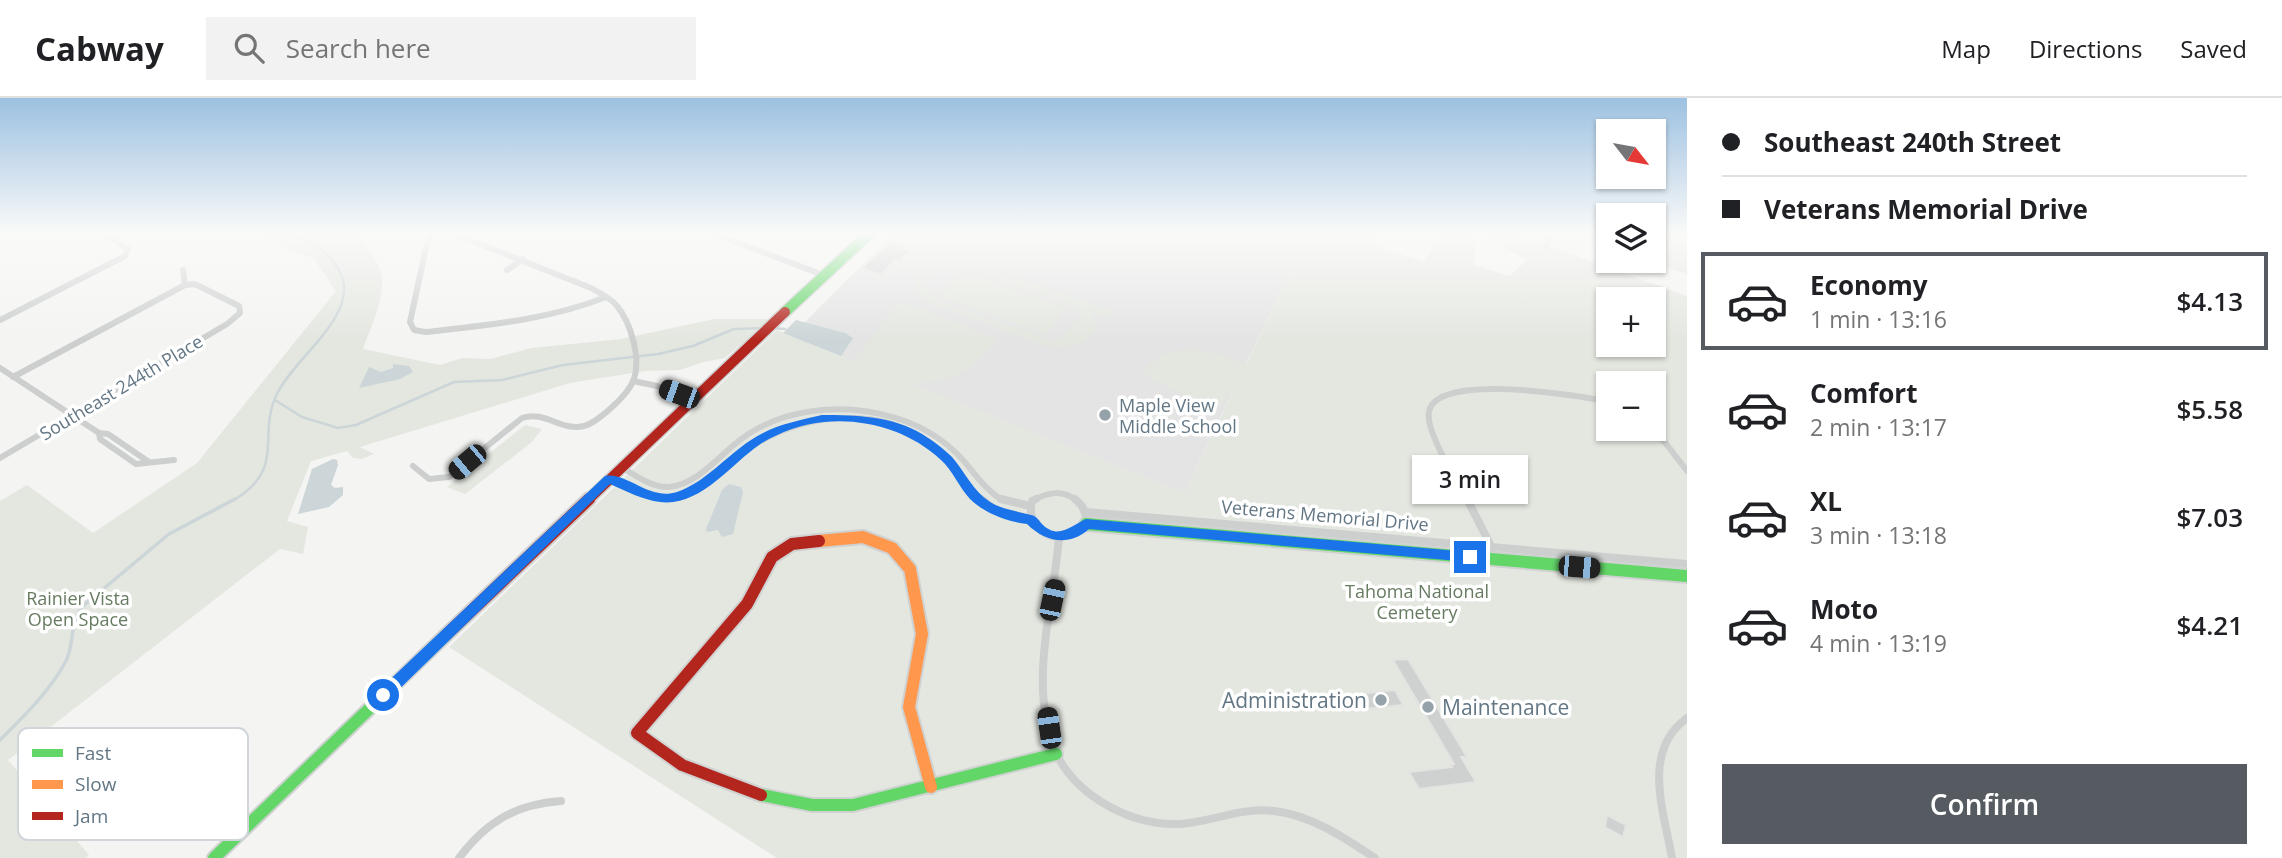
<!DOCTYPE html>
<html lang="en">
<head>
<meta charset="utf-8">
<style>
  :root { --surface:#fff; --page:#f2f2f2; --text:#202124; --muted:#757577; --line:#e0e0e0; --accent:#555b60 }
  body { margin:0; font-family:"Open Sans",sans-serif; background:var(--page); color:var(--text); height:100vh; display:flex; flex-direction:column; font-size:26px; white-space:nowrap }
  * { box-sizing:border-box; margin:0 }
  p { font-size:23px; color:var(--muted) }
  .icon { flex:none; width:38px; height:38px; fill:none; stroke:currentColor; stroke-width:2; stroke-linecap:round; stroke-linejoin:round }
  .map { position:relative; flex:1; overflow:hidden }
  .panel { display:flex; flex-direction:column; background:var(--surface); width:595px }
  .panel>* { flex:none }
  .banner { display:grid; align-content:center; height:154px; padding:0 35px; background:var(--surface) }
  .needle { width:46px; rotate:121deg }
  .tools { position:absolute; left:1596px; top:21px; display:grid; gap:14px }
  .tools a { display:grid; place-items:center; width:70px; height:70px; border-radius:0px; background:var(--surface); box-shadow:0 2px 5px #0004; font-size:35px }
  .end { position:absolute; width:32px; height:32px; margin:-16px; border:9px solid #1a73e8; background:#fff; box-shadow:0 0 0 4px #fff }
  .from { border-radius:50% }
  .bubble { position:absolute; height:49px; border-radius:0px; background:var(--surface); box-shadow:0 2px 5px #0004; font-size:23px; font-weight:600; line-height:49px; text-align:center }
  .car { position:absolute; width:21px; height:42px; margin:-21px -10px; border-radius:9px; box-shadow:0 0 5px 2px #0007; background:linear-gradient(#222 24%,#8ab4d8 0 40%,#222 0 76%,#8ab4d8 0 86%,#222 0) }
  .banner b { display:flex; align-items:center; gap:24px; height:66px; font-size:26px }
  .banner b+b { border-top:2px solid var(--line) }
  .banner i { width:18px; height:18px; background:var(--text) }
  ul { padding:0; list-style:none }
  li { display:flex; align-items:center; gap:21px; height:98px; margin:0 14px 10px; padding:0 21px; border:4px solid transparent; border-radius:0px }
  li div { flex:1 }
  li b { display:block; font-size:26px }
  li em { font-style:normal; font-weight:600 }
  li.on { border-color:var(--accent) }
  li>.icon { width:63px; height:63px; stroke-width:1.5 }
  .primary-button { display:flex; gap:14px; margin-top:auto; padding:14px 35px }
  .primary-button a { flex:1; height:80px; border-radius:0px; background:var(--accent); color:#fff; font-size:28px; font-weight:600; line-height:80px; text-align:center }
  header { display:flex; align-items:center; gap:42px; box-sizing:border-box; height:98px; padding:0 35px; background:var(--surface); border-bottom:2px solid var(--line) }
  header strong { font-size:33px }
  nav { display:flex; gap:38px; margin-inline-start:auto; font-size:24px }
  .search { width:490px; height:63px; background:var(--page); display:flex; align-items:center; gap:18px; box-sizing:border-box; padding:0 24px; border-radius:0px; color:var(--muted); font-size:26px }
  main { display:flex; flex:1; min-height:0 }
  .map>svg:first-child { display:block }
  .built { fill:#e3e4e3 }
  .green { fill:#e4e7e0; fill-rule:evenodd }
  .water { fill:#ccd5d7 }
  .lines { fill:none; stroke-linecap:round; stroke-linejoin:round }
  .stream-far1 { stroke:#ccd5d7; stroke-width:2.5 }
  .stream { stroke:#ccd5d7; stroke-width:3.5 }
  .building { fill:#cfd0d0; stroke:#e3e3e2; stroke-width:2 }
  .fast-far1-casing { stroke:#d0d2d2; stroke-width:13 }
  .fast-casing { stroke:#d0d2d2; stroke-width:16 }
  .slow-casing { stroke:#d0d2d2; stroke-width:16 }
  .jam-far1-casing { stroke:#d0d2d2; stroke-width:13 }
  .jam-casing { stroke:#d0d2d2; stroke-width:16 }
  .street-far1 { stroke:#cdcfcf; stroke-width:6 }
  .street { stroke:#cdcfcf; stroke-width:8 }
  .fast-far1 { stroke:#63d668; stroke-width:10 }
  .fast { stroke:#63d668; stroke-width:12 }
  .slow { stroke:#ff974d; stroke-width:12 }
  .jam-far1 { stroke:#b3261e; stroke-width:10 }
  .jam { stroke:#b3261e; stroke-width:12 }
  .route { fill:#1a73e8 }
  .poi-dot { fill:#95a2aa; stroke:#fff; stroke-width:2.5 }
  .labels { text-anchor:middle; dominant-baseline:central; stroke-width:7; stroke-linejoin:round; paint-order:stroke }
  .street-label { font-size:18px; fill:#627684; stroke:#fff }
  .poi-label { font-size:18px; fill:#627684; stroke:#fff; text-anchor:start }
  .park-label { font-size:18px; fill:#677b61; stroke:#fff }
  .near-poi-label { font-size:21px; fill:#627684; stroke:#fff; text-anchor:end }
  .key { fill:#fff; stroke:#d0d6da; stroke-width:2 }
  .key-label { font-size:19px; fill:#627684 }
</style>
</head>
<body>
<header>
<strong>Cabway</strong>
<div class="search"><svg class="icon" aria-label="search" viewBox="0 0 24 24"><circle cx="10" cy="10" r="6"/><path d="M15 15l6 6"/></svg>Search here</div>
<nav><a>Map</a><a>Directions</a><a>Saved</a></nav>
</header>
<main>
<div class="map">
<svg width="1687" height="760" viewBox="0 0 1687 760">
  <rect width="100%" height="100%" fill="#f4f4f2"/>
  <!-- built -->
  <path class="built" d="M894,135H1309L1184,395L791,238Z"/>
  <!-- green -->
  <g class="green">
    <path d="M252,135H358C365,146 374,157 379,169C389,193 371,228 363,251L440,267L462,260L490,261L532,250L621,241L714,221H771L725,260L703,264L680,272L645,273L570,285L360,349L374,356L362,361L353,360L347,353L311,363L287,423L308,429L303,456L280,451L8,662L89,757L86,760H0V403L27,387L93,435L197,365L336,193L314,161Z"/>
    <path d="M1221,135H1374L1376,148L1425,164L1438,135H1472L1477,144L1473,167L1510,178L1527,162L1491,142L1487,135H1512L1687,198V760H777L449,549L777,232L853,263L898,205H906L998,241C965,280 960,280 912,286L1184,395L1234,292L1216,310H1212L1142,276C1168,240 1210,251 1246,267L1298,158ZM1608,201H1654V247H1608ZM1608,285H1654V331H1608Z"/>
    <path d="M1654,135H1687V176L1649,163H1654Z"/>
    <path d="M952,162L976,166L1115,214L1112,220L1092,213L1096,230C1085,250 1062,251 1042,247L924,202L917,193V178L930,167ZM960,169L1070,207L1081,216L1060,242H1051L942,204L929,196L925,185C932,171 945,169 960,169Z"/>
    <path d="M962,173L1067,209L1046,237L939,199Z"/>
    <path d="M525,327L542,331L532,344L465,396L447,389Z"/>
  </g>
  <!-- water -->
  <g class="water">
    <path d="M796,222L845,235L853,240L841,258L783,235Z"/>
    <path d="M393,266L409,268L413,274L400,281L359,290L369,269L381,274L393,270Z"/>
    <path d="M333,361L337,362L338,367L331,387L335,390L343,389V397L329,409L298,416L312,371Z"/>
    <path d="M729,386L741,389L743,394L733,436L722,439L718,432L707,434L706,431L722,392Z"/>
  </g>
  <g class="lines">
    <!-- stream-far1 -->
    <g class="stream-far1">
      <path d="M773,230L785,231"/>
      <path d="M275,302L302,319L338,330L356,327L454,284L502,282L563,267L658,256L693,248L734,231L766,230"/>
      <path d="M232,403C288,371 256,338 277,296C298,252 383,204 323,153C312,144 296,140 284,135"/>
    </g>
    <!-- stream -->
    <path class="stream" d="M0,642C24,618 50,593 66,563C75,544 69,523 84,507L169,436L235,401"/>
  </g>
  <!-- building -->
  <g class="building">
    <path d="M890,143L906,147L903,150L911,152L899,164L894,162L881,177L862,170Z"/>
    <path d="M1408,561L1467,659H1461L1476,684L1419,691L1409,674L1452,669L1450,667L1454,666L1393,562Z"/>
    <path d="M1395,592L1403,607L1367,611L1358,596Z"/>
    <path d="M1607,717L1626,727L1623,739L1605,729Z"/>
  </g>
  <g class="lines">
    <defs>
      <path id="fast-far1" d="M785,214L870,135"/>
      <g id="fast">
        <path d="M1086,426L1687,478"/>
        <path d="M761,697L812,707H853L1056,656"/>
        <path d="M214,760L446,537"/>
      </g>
      <path id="slow" d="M819,443L863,439L892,450L910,471L922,536L909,609L931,689"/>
      <path id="jam-far1" d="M587,403L785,214"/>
      <g id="jam">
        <path d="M446,537L589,401"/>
        <path d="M761,697L682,667L637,635L747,506L772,459L792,446L819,443"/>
      </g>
    </defs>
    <!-- fast-far1 casing -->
    <use href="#fast-far1" class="fast-far1-casing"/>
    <!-- fast casing -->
    <use href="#fast" class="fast-casing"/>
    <!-- slow casing -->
    <use href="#slow" class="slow-casing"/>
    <!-- jam-far1 casing -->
    <use href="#jam-far1" class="jam-far1-casing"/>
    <!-- jam casing -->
    <use href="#jam" class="jam-casing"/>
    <!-- street-far1 -->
    <g class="street-far1">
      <path d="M434,135L427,145L410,224L414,232L426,234C487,227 548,222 606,199"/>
      <path d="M712,135L826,178"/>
      <path d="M1547,148L1550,135"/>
      <path d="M507,172L523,161"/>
      <path d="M0,222L125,158L128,151L103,135"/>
      <path d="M0,270L99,335"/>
      <path d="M13,279L185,187"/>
      <path d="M633,283L657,288L692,301"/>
      <path d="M1654,330L1687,373"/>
      <path d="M0,360L227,226L240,215L239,208L195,186L185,187L183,172"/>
      <path d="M149,364L108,336L99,335L100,341L136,366L174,362"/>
      <path d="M413,368L429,381L449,379L522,320C545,312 562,334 584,328C594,325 603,317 611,310C620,302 630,292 634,281C641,260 631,225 617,208C611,200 600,195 591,190L453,135"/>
      <path d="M621,369C635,377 652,390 669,389C695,387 717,361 735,346C779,309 843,304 896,320C922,328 945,342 963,362C976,377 986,393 1004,403"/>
      <path d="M609,381C629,392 652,403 675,399C702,394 720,370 742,355C796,316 876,304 932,347C952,363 965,385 982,403"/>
      <path d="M1032,403C1049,394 1061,391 1078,403"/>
      <path d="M1468,403C1458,384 1425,334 1429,314C1435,274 1579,297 1608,304"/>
    </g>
    <!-- street -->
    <g class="street">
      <path d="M981,401L996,412L1031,421"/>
      <path d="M1001,401L1030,408"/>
      <path d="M1036,401L1032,403C1023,439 1072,453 1087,420L1082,408L1075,401"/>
      <path d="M1467,401L1492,450"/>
      <path d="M1086,414L1687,466"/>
      <path d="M1059,439C1055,490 1041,541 1043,593C1044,613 1047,637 1056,655C1077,699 1132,728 1180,726C1211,724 1242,709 1274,713C1311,717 1345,740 1375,760"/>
      <path d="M459,760C486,724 516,706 561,703"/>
      <path d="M1672,760C1664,714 1641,653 1687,620"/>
    </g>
    <!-- fast-far1 -->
    <use href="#fast-far1" class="fast-far1"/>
    <!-- fast -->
    <use href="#fast" class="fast"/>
    <!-- slow -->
    <use href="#slow" class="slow"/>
    <!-- jam-far1 -->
    <use href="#jam-far1" class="jam-far1"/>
    <!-- jam -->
    <use href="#jam" class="jam"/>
  </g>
  <!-- sky -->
  <linearGradient id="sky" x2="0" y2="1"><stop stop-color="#9dc1e1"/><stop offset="0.56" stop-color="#fafaf9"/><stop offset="1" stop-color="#fafaf9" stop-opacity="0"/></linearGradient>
  <rect width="1687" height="242" fill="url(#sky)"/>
  <!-- route -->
  <path class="route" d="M822,317C856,317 892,318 922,336C932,342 944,351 952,359C965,374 973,393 990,404C1003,412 1017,413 1031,417C1037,418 1039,423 1043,427C1059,442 1072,427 1086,421L1470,454L1476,459L1470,464L1089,431C1069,449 1045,444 1027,426C1008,424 984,415 970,401C959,389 953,373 941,362C910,333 866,320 824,324C802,326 777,335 759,347C730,367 700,409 660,404C643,402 626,393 610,386L388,602H378V593L605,378C627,374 649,403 677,394C706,384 726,358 751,342C773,327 797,323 822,317Z"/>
  <!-- markers -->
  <g class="poi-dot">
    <circle cx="1105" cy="317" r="7"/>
    <circle cx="1381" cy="602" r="7"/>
    <circle cx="1428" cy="609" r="7"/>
  </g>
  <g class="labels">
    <!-- street labels -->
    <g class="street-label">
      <text transform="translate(121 289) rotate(-31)">Southeast 244th Place</text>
      <text transform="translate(1325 417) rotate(5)">Veterans Memorial Drive</text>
    </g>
    <!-- poi labels -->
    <g class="poi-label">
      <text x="1119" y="307">Maple View<tspan x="1119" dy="21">Middle School</tspan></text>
    </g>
    <!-- park labels -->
    <g class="park-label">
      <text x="1417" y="493">Tahoma National<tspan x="1417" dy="21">Cemetery</tspan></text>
      <text x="78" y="500">Rainier Vista<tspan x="78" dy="21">Open Space</tspan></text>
    </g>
    <!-- near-poi labels -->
    <g class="near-poi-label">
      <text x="1367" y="602">Administration</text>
      <text x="1442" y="609" text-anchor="start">Maintenance</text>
    </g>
  </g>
  <!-- legend -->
  <rect x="18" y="630" width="230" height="112" rx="10" class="key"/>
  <rect x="32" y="651" width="31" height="8" fill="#63d668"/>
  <rect x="32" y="682" width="31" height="9" fill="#ff974d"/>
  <rect x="32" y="714" width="31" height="8" fill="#b3261e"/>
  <g class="key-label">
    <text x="75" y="662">Fast</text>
    <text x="75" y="693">Slow</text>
    <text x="75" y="725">Jam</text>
  </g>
</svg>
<div class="tools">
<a><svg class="needle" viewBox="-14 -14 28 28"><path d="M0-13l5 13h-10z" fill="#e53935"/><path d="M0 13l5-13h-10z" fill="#757577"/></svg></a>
<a><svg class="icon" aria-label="layers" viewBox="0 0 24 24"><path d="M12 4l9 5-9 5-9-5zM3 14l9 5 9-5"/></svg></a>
<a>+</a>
<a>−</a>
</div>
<i class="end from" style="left:383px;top:597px"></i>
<i class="end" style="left:1470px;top:459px"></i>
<div class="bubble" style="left:1412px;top:357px;width:116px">3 min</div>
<i class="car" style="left:679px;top:296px;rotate:290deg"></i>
<i class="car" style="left:467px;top:364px;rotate:230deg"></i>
<i class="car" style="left:1579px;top:469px;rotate:95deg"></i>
<i class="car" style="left:1052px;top:502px;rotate:12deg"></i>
<i class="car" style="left:1049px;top:630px;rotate:352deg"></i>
</div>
<section class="panel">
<div class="banner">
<b><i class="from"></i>Southeast 240th Street</b>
<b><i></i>Veterans Memorial Drive</b>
</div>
<ul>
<li class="on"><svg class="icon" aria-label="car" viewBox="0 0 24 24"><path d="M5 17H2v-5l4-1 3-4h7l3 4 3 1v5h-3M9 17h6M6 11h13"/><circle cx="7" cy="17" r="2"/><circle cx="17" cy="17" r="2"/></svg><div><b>Economy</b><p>1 min · 13:16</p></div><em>$4.13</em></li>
<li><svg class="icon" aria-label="car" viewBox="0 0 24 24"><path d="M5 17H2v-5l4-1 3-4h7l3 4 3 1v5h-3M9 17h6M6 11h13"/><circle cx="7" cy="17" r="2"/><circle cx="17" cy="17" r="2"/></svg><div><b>Comfort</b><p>2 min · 13:17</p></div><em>$5.58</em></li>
<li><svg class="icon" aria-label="car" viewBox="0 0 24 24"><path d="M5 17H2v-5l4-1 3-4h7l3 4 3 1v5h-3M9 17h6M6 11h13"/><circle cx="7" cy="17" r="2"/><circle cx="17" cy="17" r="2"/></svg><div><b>XL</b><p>3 min · 13:18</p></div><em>$7.03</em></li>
<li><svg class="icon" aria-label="car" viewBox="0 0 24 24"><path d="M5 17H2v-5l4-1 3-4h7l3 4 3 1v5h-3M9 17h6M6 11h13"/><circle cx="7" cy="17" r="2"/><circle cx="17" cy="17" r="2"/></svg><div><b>Moto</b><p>4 min · 13:19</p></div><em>$4.21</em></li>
</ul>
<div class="primary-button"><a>Confirm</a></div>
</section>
</main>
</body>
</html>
